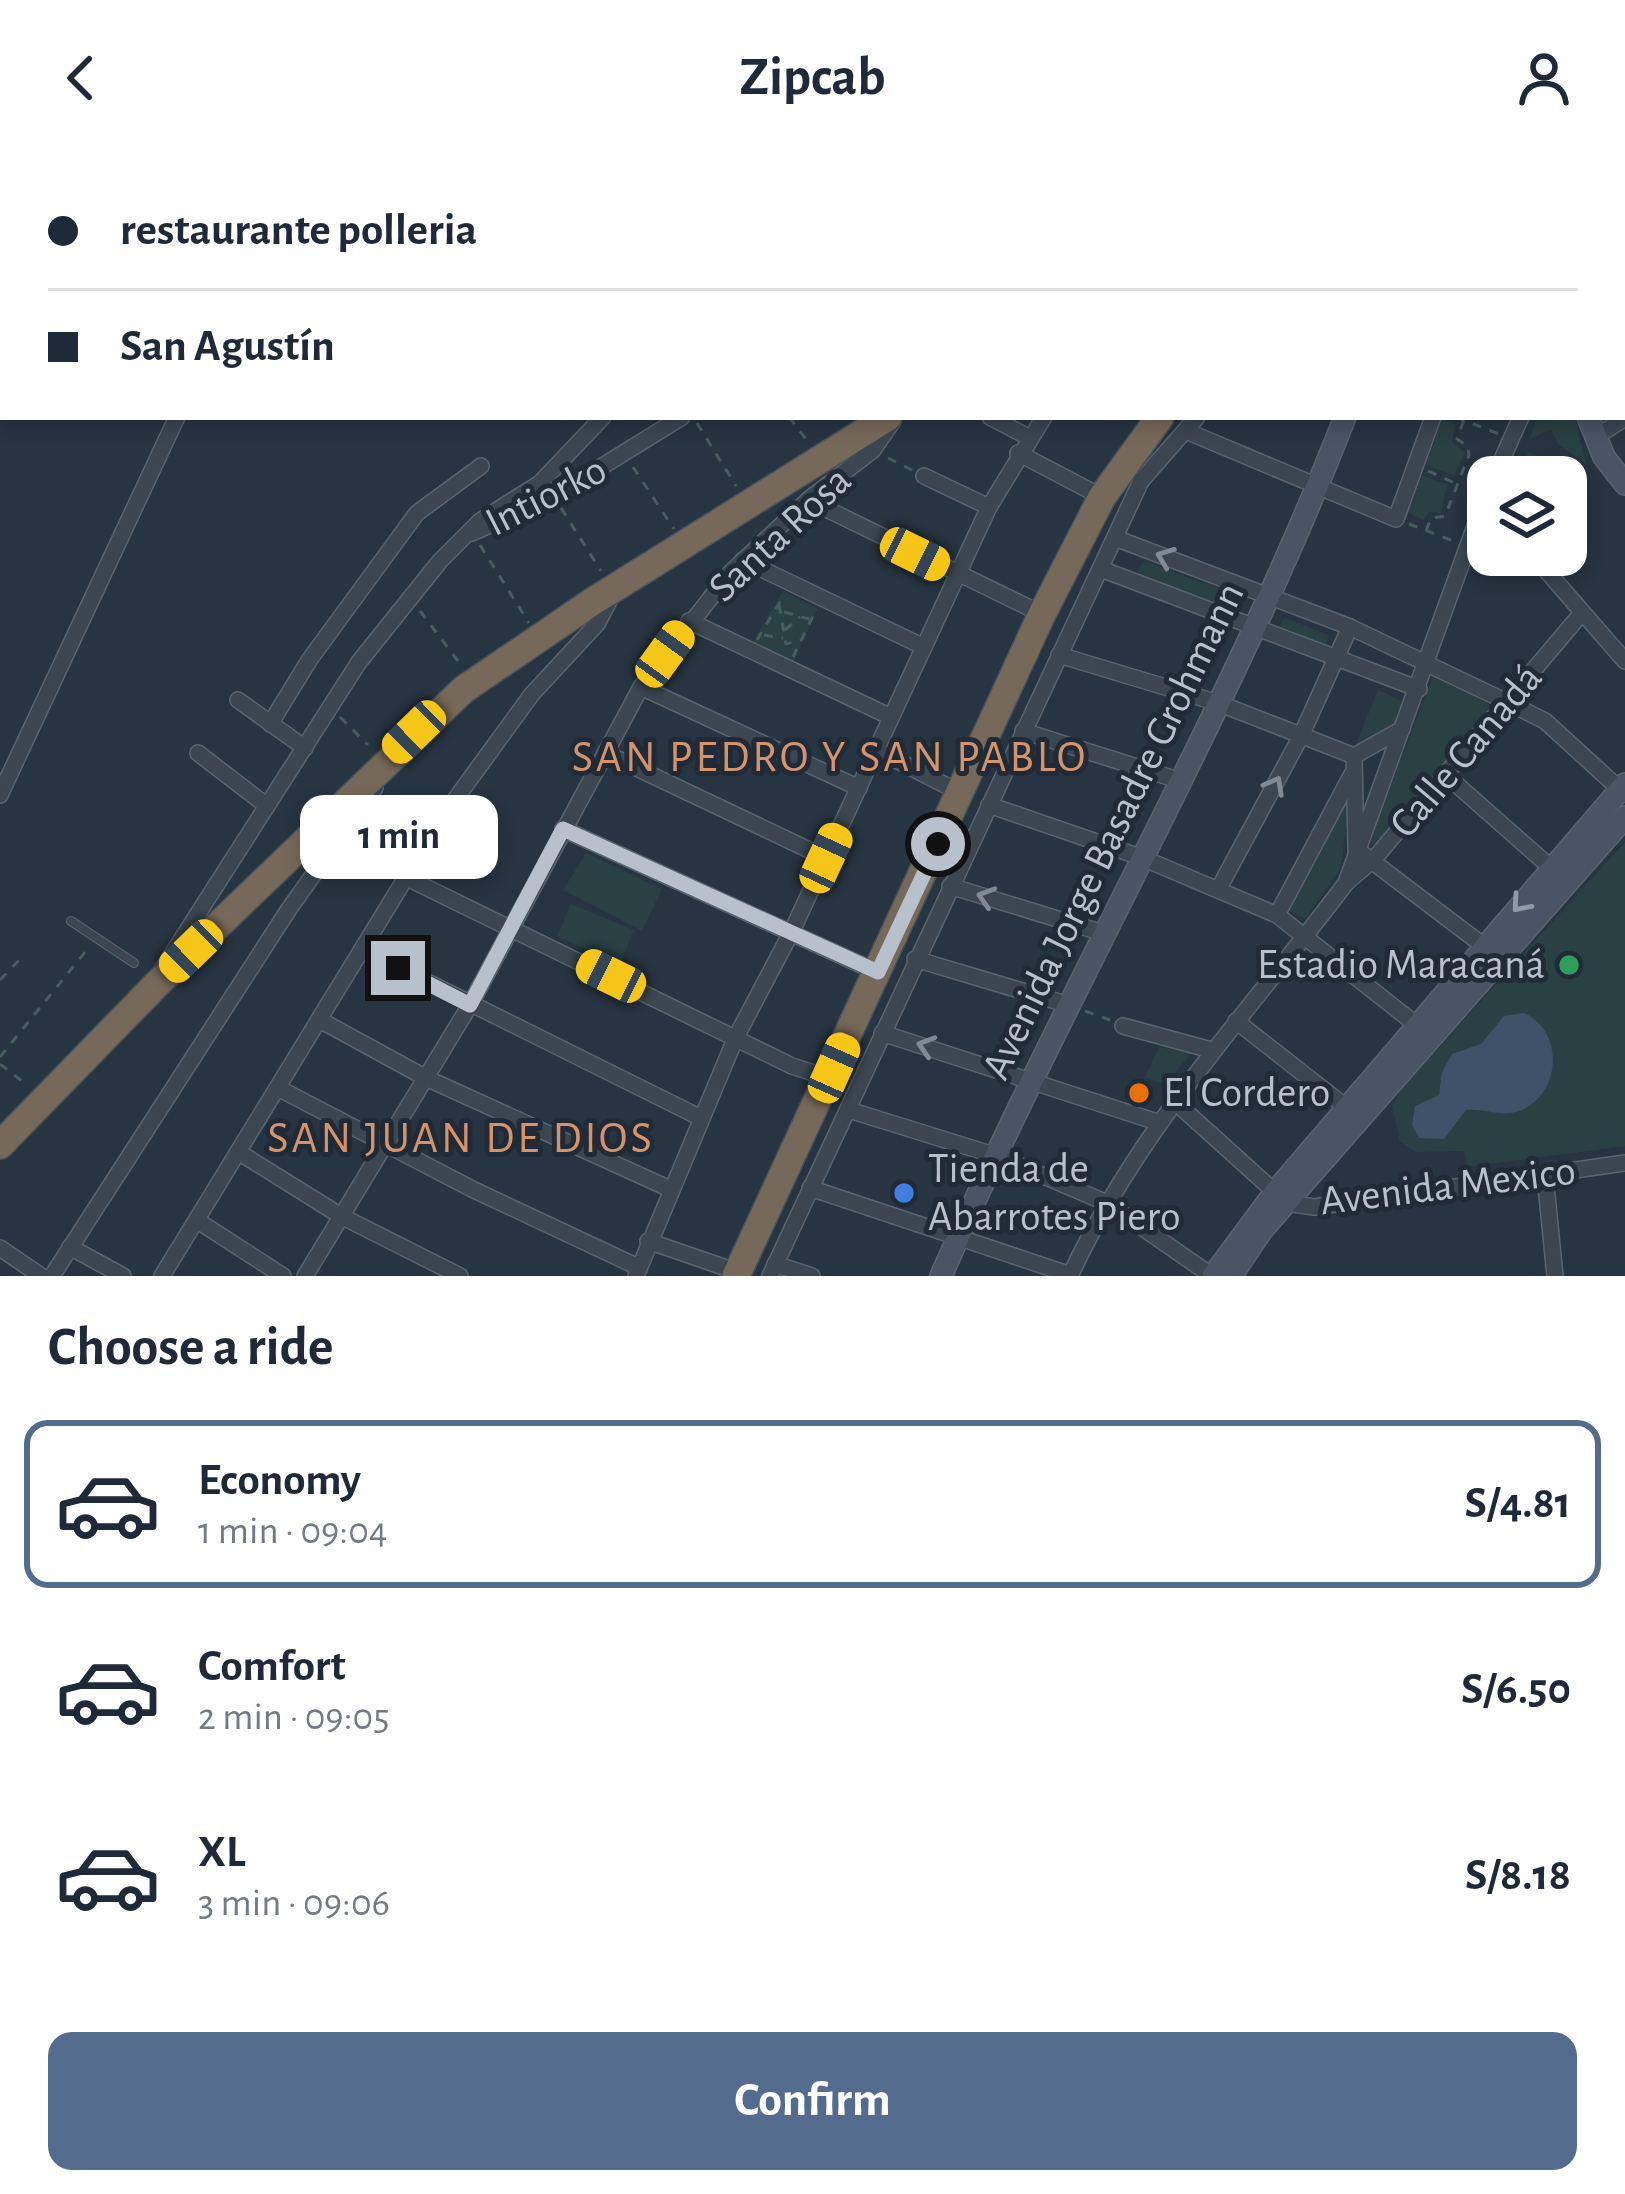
<!DOCTYPE html>
<html lang="en">
<head>
<meta charset="utf-8">
<style>
  :root { --surface:#fff; --page:#f2f2f3; --text:#1f2937; --muted:#747a83; --line:#e0e1e3; --accent:#536c8d }
  body { margin:0; font-family:"Alegreya Sans",sans-serif; background:var(--page); color:var(--text); height:100vh; display:flex; flex-direction:column; font-size:45px; white-space:nowrap }
  * { box-sizing:border-box; margin:0 }
  p { font-size:39px; color:var(--muted) }
  .icon { flex:none; width:66px; height:66px; fill:none; stroke:currentColor; stroke-width:2; stroke-linecap:round; stroke-linejoin:round }
  .map { position:relative; height:1120px; overflow:hidden }
  .details { display:flex; flex-direction:column; background:var(--surface); flex:1 }
  .details>* { flex:none }
  .guide { position:absolute; left:0px; top:0px; width:1626px; height:264px; box-shadow:0 6px 18px #0003; display:grid; align-content:center; height:264px; padding:0 48px; background:var(--surface) }
  .fabs { position:absolute; left:1467px; top:300px; display:grid; gap:24px }
  .fabs a { display:grid; place-items:center; width:120px; height:120px; border-radius:24px; background:var(--surface); box-shadow:0 6px 18px #0003; font-size:60px }
  .end { position:absolute; width:54px; height:54px; margin:-27px; border:15px solid #b8c1cb; background:#111; box-shadow:0 0 0 6px #111 }
  .from { border-radius:50% }
  .bubble { position:absolute; height:84px; border-radius:24px; background:var(--surface); box-shadow:0 6px 18px #0003; font-size:39px; font-weight:700; line-height:84px; text-align:center }
  .car { position:absolute; width:36px; height:72px; margin:-36px -18px; border-radius:15px; box-shadow:0 0 9px 3px #0007; background:linear-gradient(#f5c518 24%,#345 0 40%,#f5c518 0 76%,#345 0 86%,#f5c518 0) }
  .guide b { display:flex; align-items:center; gap:42px; height:114px; font-size:45px }
  .guide b+b { border-top:3px solid var(--line) }
  .guide i { width:30px; height:30px; background:var(--text) }
  ul { padding:0; list-style:none }
  li { display:flex; align-items:center; gap:36px; height:168px; margin:0 24px 18px; padding:0 24px; border:6px solid transparent; border-radius:24px }
  li div { flex:1 }
  li b { display:block; font-size:45px }
  li em { font-style:normal; font-weight:700 }
  li.selected { border-color:var(--accent) }
  li>.icon { width:108px; height:108px; stroke-width:1.5 }
  h2 { padding:0 48px; font-size:54px; line-height:144px }
  .primary-button { display:flex; gap:24px; margin-top:auto; padding:24px 48px }
  .primary-button a { flex:1; height:138px; border-radius:24px; background:var(--accent); color:#fff; font-size:48px; font-weight:700; line-height:138px; text-align:center }
  header { display:flex; justify-content:space-between; align-items:center; height:156px; padding:0 48px; background:var(--surface); font-size:54px; font-weight:700 }
  .map>svg:first-child { display:block }
  .green { fill:#294142 }
  .water { fill:#3e526a }
  .lines { fill:none; stroke-linecap:round; stroke-linejoin:round }
  .lane-casing { stroke:#59646f; stroke-width:10 }
  .street-casing { stroke:#59646f; stroke-width:18 }
  .secondary-casing { stroke:#59646f; stroke-width:24 }
  .highway-casing { stroke:#46515c; stroke-width:30 }
  .path { stroke:#475e5f; stroke-width:3; stroke-dasharray:9 9; stroke-linecap:butt }
  .lane { stroke:#3b4651; stroke-width:8 }
  .street { stroke:#3b4651; stroke-width:15 }
  .secondary { stroke:#495564; stroke-width:21 }
  .highway { stroke:#776959; stroke-width:27 }
  .oneway { stroke:#808a94 }
  .oneway2 { stroke:#919ba7 }
  .route { stroke:#b8c1cb; stroke-width:15 }
  .leisure-dot { fill:#2e9e5b; stroke:#202b37; stroke-width:4.5 }
  .food-dot { fill:#e8710a; stroke:#202b37; stroke-width:4.5 }
  .shop-dot { fill:#3f7fe0; stroke:#202b37; stroke-width:4.5 }
  .labels { text-anchor:middle; dominant-baseline:central; stroke-width:10; stroke-linejoin:round; paint-order:stroke }
  .street-label { font-size:42px; fill:#b8c1cb; stroke:#202b37 }
  .poi-label { font-size:42px; fill:#b8c1cb; stroke:#202b37; text-anchor:start }
  .neighbourhood-label { font-size:45px; letter-spacing:3px; fill:#d4936b; stroke:#202b37 }
</style>
</head>
<body>
<header><svg class="icon" aria-label="back" viewBox="0 0 24 24"><path d="M15 5l-7 7 7 7"/></svg>Zipcab<svg class="icon" aria-label="person" viewBox="0 0 24 24"><circle cx="12" cy="8" r="4"/><path d="M4 21q1-7 8-7t8 7"/></svg></header>
<div class="map">
<svg width="1625" height="1120" viewBox="0 0 1625 1120">
  <rect width="100%" height="100%" fill="#273441"/>
  <!-- green -->
  <g class="green">
    <path d="M1537,261H1575L1586,308L1558,288L1551,273L1530,283Z"/>
    <path d="M1442,263L1455,268L1452,286L1465,296L1455,320L1426,309Z"/>
    <path d="M1528,296L1564,309L1558,321H1518Z"/>
    <path d="M1422,319L1447,329L1441,357L1429,356L1424,364L1408,357Z"/>
    <path d="M1144,405L1236,439L1231,453L1135,419Z"/>
    <path d="M783,435L818,453L791,511L749,492Z"/>
    <path d="M1284,461L1328,479L1327,490L1280,472Z"/>
    <path d="M1435,515L1492,551L1380,692L1369,687Z"/>
    <path d="M1378,534L1402,545L1394,568L1355,590Z"/>
    <path d="M1350,637L1341,712L1305,763L1286,753Z"/>
    <path d="M1625,686V990L1467,1011L1465,995L1416,996L1400,986L1392,950L1401,933Z"/>
    <path d="M586,697L662,733L642,775L563,734Z"/>
    <path d="M571,748L634,774L620,807L557,781Z"/>
    <path d="M1159,891L1191,897L1166,928L1145,921Z"/>
  </g>
  <!-- water -->
  <path class="water" d="M1524,857C1563,874 1562,934 1524,953C1505,963 1486,952 1466,954L1444,983L1419,982L1412,969L1415,950L1439,939L1442,916L1452,898L1481,888L1504,860Z"/>
  <g class="lines">
    <defs>
      <g id="lane">
        <path d="M931,0L934,3"/>
        <path d="M71,765L134,807"/>
      </g>
      <g id="street">
        <path d="M85,0L86,3"/>
        <path d="M1229,0L1233,3"/>
        <path d="M1472,0L1476,3"/>
        <path d="M756,3L761,0"/>
        <path d="M864,3L867,0"/>
        <path d="M1034,3L1038,0"/>
        <path d="M1279,3L1281,0"/>
        <path d="M1520,3L1522,0"/>
        <path d="M1540,3L1542,0"/>
        <path d="M1623,100L1625,101"/>
        <path d="M990,261L1030,282"/>
        <path d="M1186,275L1396,363L1433,261"/>
        <path d="M1594,282L1625,262"/>
        <path d="M1018,297L1102,341"/>
        <path d="M924,320L989,351"/>
        <path d="M1494,321L1521,261"/>
        <path d="M808,344L1042,458"/>
        <path d="M472,377L554,340L682,261"/>
        <path d="M1115,382L1350,471L1509,547L1545,565L1625,638"/>
        <path d="M1524,399L1538,405L1625,505"/>
        <path d="M743,404L924,491"/>
        <path d="M1101,413L1419,533"/>
        <path d="M689,465L891,561"/>
        <path d="M1059,499L1218,547L1354,600"/>
        <path d="M641,531L859,632"/>
        <path d="M238,544L305,592"/>
        <path d="M270,568L310,503L417,357L481,310"/>
        <path d="M1023,575L1178,624"/>
        <path d="M876,594L961,637"/>
        <path d="M198,597L267,650"/>
        <path d="M605,597L826,702"/>
        <path d="M1354,600L1356,693L1489,794"/>
        <path d="M1354,600L1402,573"/>
        <path d="M1447,620L1557,717"/>
        <path d="M0,639L177,261"/>
        <path d="M989,649L1140,701L1277,759L1423,874"/>
        <path d="M563,673L877,816"/>
        <path d="M405,721L792,910L829,922"/>
        <path d="M1347,724L1488,334"/>
        <path d="M950,730L1103,777"/>
        <path d="M1219,732L1301,580L1350,471"/>
        <path d="M1277,759L1352,618"/>
        <path d="M363,794L701,962"/>
        <path d="M915,803L1069,849"/>
        <path d="M160,817L359,506L440,405L480,365L540,327L603,261"/>
        <path d="M320,864L426,922L670,1033"/>
        <path d="M1236,865L1351,955"/>
        <path d="M1123,870L1211,894"/>
        <path d="M882,877L1157,966"/>
        <path d="M278,932L472,1033L638,1111"/>
        <path d="M1173,944L1287,1047L1314,1051L1625,1007"/>
        <path d="M849,954L997,1000L1107,1047L1212,1120"/>
        <path d="M240,997L341,1060L460,1120"/>
        <path d="M1545,1019L1555,1120"/>
        <path d="M810,1032L1071,1119"/>
        <path d="M198,1065L283,1120"/>
        <path d="M648,1085L738,1116"/>
        <path d="M70,1091L123,1120"/>
        <path d="M0,1092L41,1120"/>
        <path d="M775,1108L812,1120"/>
        <path d="M52,1120L289,753L375,632"/>
        <path d="M162,1120L446,656L532,538L597,468L612,439"/>
        <path d="M305,1120L470,849L641,531L730,417L808,344L873,294L893,265"/>
        <path d="M636,1120L736,881L792,775L989,351L1044,261"/>
        <path d="M770,1120L1141,325L1197,261"/>
        <path d="M1070,1120C1139,971 1249,856 1346,727L1374,703L1581,458"/>
      </g>
      <g id="secondary">
        <path d="M1623,129L1625,127"/>
        <path d="M1588,261L1604,301L1625,328"/>
        <path d="M941,1120C1068,830 1230,556 1345,261"/>
        <path d="M1213,1120L1276,1035L1625,628"/>
        <path d="M1231,1120L1262,1074L1625,661"/>
      </g>
      <g id="highway">
        <path d="M0,989L159,826L463,534L592,446L888,261"/>
        <path d="M736,1120L1042,458L1102,341L1160,261"/>
      </g>
    </defs>
    <!-- lane casing -->
    <use href="#lane" class="lane-casing"/>
    <!-- street casing -->
    <use href="#street" class="street-casing"/>
    <!-- secondary casing -->
    <use href="#secondary" class="secondary-casing"/>
    <!-- highway casing -->
    <use href="#highway" class="highway-casing"/>
    <!-- path -->
    <g class="path">
      <path d="M1136,0L1138,3"/>
      <path d="M789,261L809,287"/>
      <path d="M1456,261L1499,278"/>
      <path d="M697,267L736,330"/>
      <path d="M888,302L912,314"/>
      <path d="M633,311L674,373"/>
      <path d="M1428,315L1457,328"/>
      <path d="M561,352L601,415"/>
      <path d="M1409,368L1456,386"/>
      <path d="M1426,375L1431,362L1445,360L1469,299L1468,290L1457,283L1464,264"/>
      <path d="M480,389L529,467"/>
      <path d="M779,449L786,488L801,484"/>
      <path d="M420,455L461,509"/>
      <path d="M784,456L809,463"/>
      <path d="M785,474L800,461"/>
      <path d="M764,479L783,482"/>
      <path d="M757,484L783,441"/>
      <path d="M793,501L815,456"/>
      <path d="M340,561L368,589"/>
      <path d="M0,824L23,800"/>
      <path d="M1085,855L1110,864"/>
      <path d="M0,901L90,790"/>
      <path d="M0,908L27,929"/>
    </g>
    <!-- lane -->
    <use href="#lane" class="lane"/>
    <!-- street -->
    <use href="#street" class="street"/>
    <!-- secondary -->
    <use href="#secondary" class="secondary"/>
    <!-- highway -->
    <use href="#highway" class="highway"/>
  </g>
  <!-- one-way arrows -->
  <defs><path id="oneway-chevron" d="M-2-3.5L2.5 0L-2 3.5" fill="none" stroke-width="1.6" stroke-linecap="round" stroke-linejoin="round" transform="scale(3)"/></defs>
  <g class="oneway">
    <use href="#oneway-chevron" transform="translate(1165 401) rotate(-159)"/>
    <use href="#oneway-chevron" transform="translate(1275 629) rotate(-61)"/>
    <use href="#oneway-chevron" transform="translate(986 741) rotate(-163)"/>
    <use href="#oneway-chevron" transform="translate(926 890) rotate(-163)"/>
  </g>
  <use class="oneway2" href="#oneway-chevron" transform="translate(1520 748) rotate(131)"/>
  <g class="lines">
    <!-- route -->
    <path class="route" d="M398,812L470,849L563,673L878,816L938,688"/>
  </g>
  <!-- markers -->
  <circle class="leisure-dot" cx="1569" cy="809" r="12"/>
  <circle class="food-dot" cx="1139" cy="937" r="12"/>
  <circle class="shop-dot" cx="904" cy="1037" r="12"/>
  <g class="labels">
    <!-- street labels -->
    <g class="street-label">
      <text transform="translate(546 340) rotate(-27)">Intiorko</text>
      <text transform="translate(780 378) rotate(-43)">Santa Rosa</text>
      <text transform="translate(1466 595) rotate(-50)">Calle Canadá</text>
      <text transform="translate(1113 675) rotate(-64)">Avenida Jorge Basadre Grohmann</text>
      <text transform="translate(1448 1030) rotate(-7)">Avenida Mexico</text>
    </g>
    <!-- poi labels -->
    <g class="poi-label">
      <text x="1545" y="809" text-anchor="end">Estadio Maracaná</text>
      <text x="1163" y="937">El Cordero</text>
      <text x="928" y="1013">Tienda de<tspan x="928" dy="48">Abarrotes Piero</tspan></text>
    </g>
    <!-- neighbourhood labels -->
    <g class="neighbourhood-label">
      <text x="830" y="601">SAN PEDRO Y SAN PABLO</text>
      <text x="461" y="982">SAN JUAN DE DIOS</text>
    </g>
  </g>
</svg>
<div class="fabs">
<a><svg class="icon" aria-label="layers" viewBox="0 0 24 24"><path d="M12 4l9 5-9 5-9-5zM3 14l9 5 9-5"/></svg></a>
</div>
<i class="end from" style="left:938px;top:688px"></i>
<i class="end" style="left:398px;top:812px"></i>
<div class="bubble" style="left:300px;top:639px;width:198px">1 min</div>
<i class="car" style="left:915px;top:398px;rotate:116deg"></i>
<i class="car" style="left:665px;top:498px;rotate:36deg"></i>
<i class="car" style="left:414px;top:576px;rotate:226deg"></i>
<i class="car" style="left:826px;top:702px;rotate:25deg"></i>
<i class="car" style="left:191px;top:795px;rotate:226deg"></i>
<i class="car" style="left:611px;top:820px;rotate:296deg"></i>
<i class="car" style="left:834px;top:912px;rotate:24deg"></i>
<div class="guide">
<b><i class="from"></i>restaurante polleria</b>
<b><i></i>San Agustín</b>
</div>
</div>
<section class="details">
<h2>Choose a ride</h2>
<ul>
<li class="selected"><svg class="icon" aria-label="car" viewBox="0 0 24 24"><path d="M5 17H2v-5l4-1 3-4h7l3 4 3 1v5h-3M9 17h6M6 11h13"/><circle cx="7" cy="17" r="2"/><circle cx="17" cy="17" r="2"/></svg><div><b>Economy</b><p>1 min · 09:04</p></div><em>S/4.81</em></li>
<li><svg class="icon" aria-label="car" viewBox="0 0 24 24"><path d="M5 17H2v-5l4-1 3-4h7l3 4 3 1v5h-3M9 17h6M6 11h13"/><circle cx="7" cy="17" r="2"/><circle cx="17" cy="17" r="2"/></svg><div><b>Comfort</b><p>2 min · 09:05</p></div><em>S/6.50</em></li>
<li><svg class="icon" aria-label="car" viewBox="0 0 24 24"><path d="M5 17H2v-5l4-1 3-4h7l3 4 3 1v5h-3M9 17h6M6 11h13"/><circle cx="7" cy="17" r="2"/><circle cx="17" cy="17" r="2"/></svg><div><b>XL</b><p>3 min · 09:06</p></div><em>S/8.18</em></li>
</ul>
<div class="primary-button"><a>Confirm</a></div>
</section>
</body>
</html>
